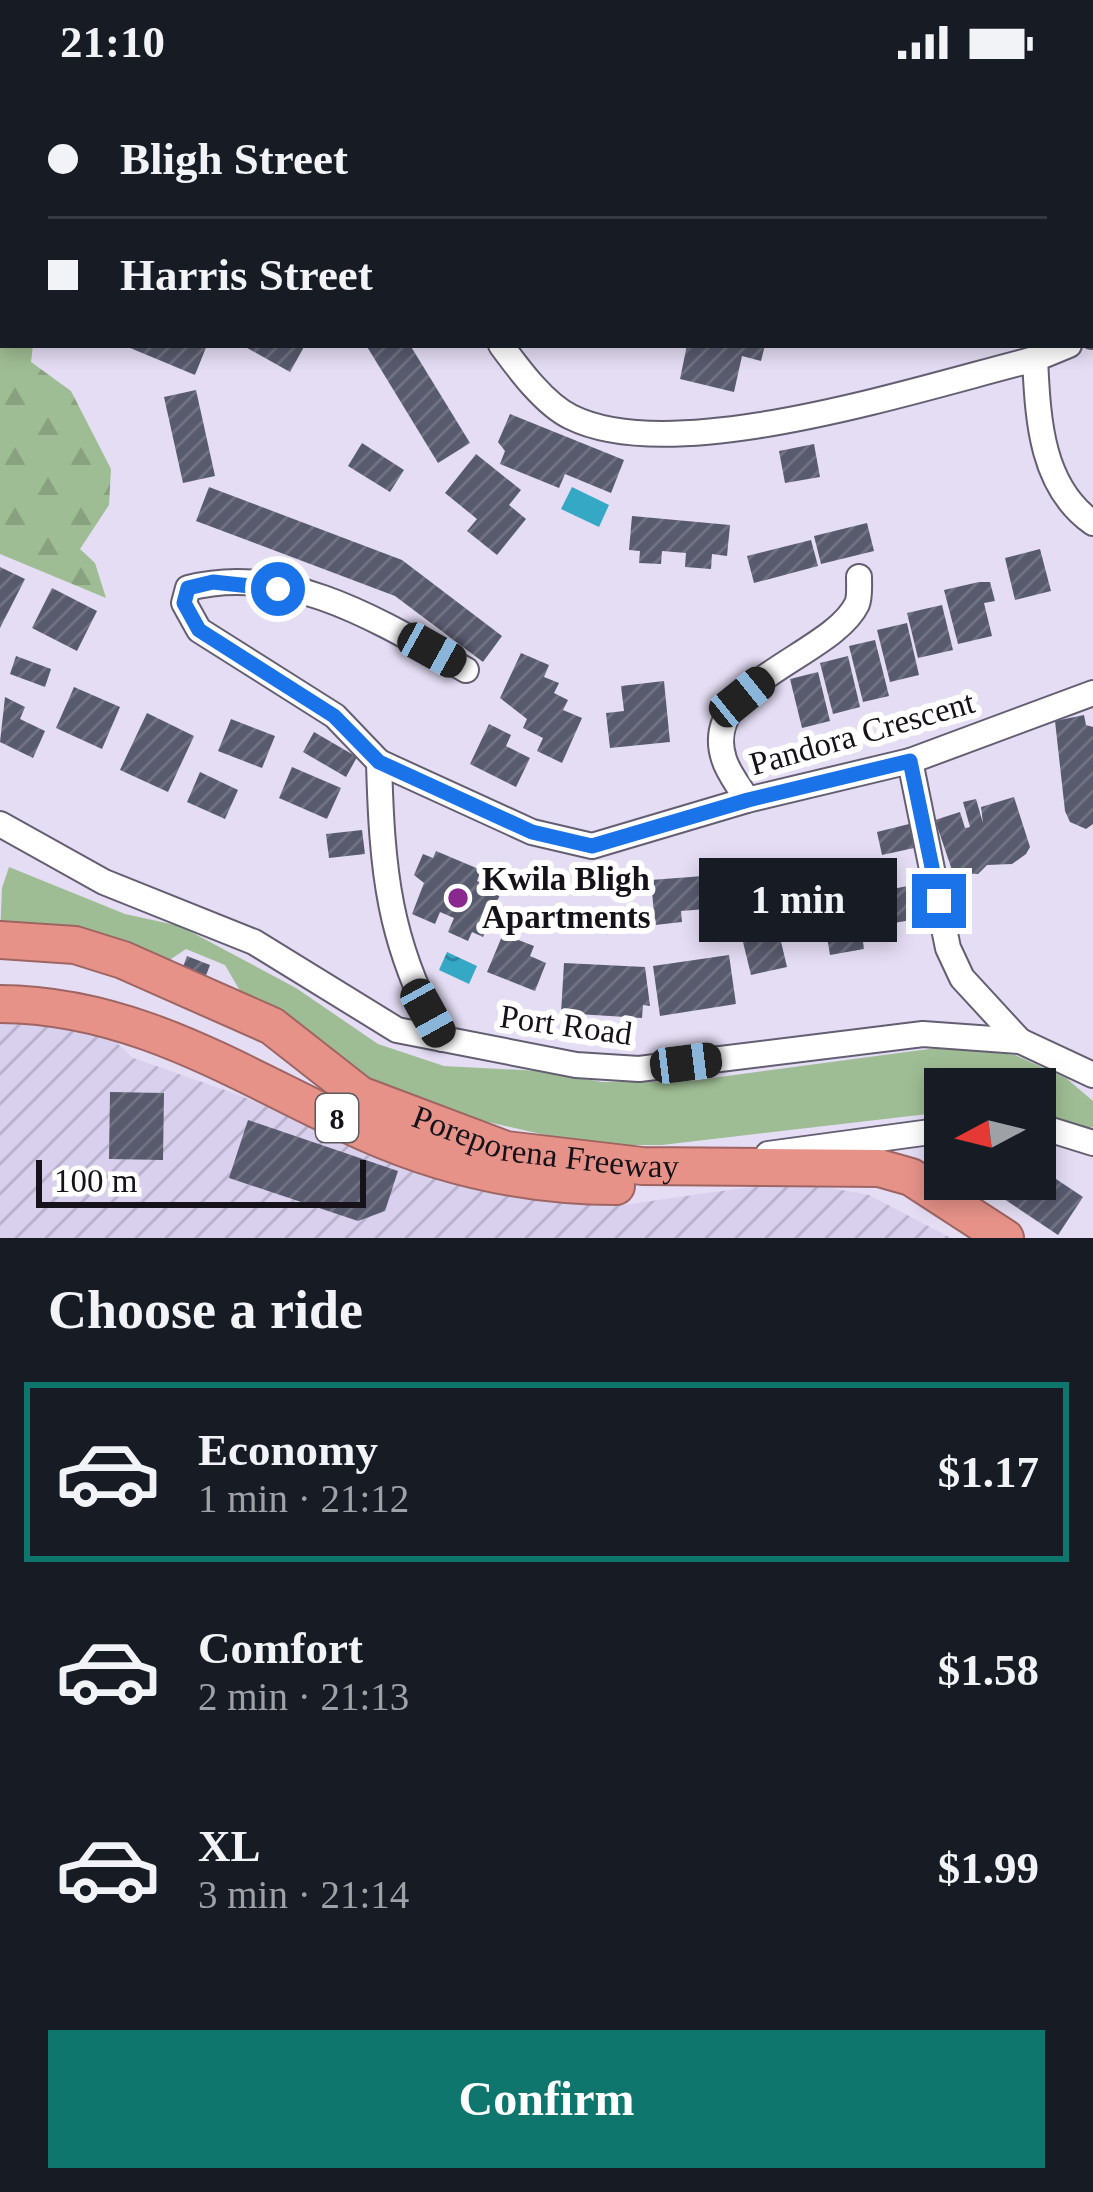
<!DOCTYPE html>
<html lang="en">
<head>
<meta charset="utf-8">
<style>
  :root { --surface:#171b24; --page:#242831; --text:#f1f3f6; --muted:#9ea1a6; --line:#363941; --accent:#0f766e }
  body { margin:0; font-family:Georgia,serif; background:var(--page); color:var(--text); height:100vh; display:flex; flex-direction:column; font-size:45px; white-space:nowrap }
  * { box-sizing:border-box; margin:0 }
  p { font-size:39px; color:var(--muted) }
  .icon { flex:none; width:66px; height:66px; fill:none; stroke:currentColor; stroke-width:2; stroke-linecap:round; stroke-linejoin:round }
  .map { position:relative; height:1154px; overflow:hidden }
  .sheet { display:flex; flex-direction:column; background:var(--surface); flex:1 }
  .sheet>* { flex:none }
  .guide { position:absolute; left:0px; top:0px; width:1095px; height:264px; box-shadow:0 6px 18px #0003; display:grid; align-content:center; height:264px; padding:0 48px; background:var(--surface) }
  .needle { width:78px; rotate:263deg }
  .buttons { position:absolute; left:924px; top:984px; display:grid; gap:24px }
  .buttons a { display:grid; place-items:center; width:132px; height:132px; border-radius:0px; background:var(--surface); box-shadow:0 6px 18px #0003; font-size:60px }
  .scale { position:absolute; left:36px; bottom:30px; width:330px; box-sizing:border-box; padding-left:12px; border:6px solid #15121a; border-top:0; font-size:33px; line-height:42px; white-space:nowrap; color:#15121a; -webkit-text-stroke:9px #fff; paint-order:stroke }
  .end { position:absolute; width:54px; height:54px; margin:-27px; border:15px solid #1a73e8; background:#fff; box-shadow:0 0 0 6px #fff }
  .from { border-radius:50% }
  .bubble { position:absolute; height:84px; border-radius:0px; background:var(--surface); box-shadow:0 6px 18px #0003; font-size:39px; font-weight:700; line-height:84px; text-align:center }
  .car { position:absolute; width:36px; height:72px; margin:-36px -18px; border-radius:15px; box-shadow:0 0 9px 3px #0007; background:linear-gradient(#222 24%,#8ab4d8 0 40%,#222 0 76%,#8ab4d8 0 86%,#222 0) }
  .guide b { display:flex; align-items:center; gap:42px; height:114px; font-size:45px }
  .guide b+b { border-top:3px solid var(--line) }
  .guide i { width:30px; height:30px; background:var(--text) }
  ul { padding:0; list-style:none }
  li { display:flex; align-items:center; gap:36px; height:180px; margin:0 24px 18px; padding:0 24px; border:6px solid transparent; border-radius:0px }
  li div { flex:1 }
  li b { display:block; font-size:45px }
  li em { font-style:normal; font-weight:700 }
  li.current { border-color:var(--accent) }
  li>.icon { width:108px; height:108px; stroke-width:1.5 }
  h2 { padding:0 48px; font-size:54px; line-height:144px }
  .action { display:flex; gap:24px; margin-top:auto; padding:24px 48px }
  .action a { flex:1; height:138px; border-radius:0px; background:var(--accent); color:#fff; font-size:48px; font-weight:700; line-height:138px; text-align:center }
  .status { display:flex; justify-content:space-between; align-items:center; height:84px; padding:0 60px; background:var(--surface); direction:ltr }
  .status svg { height:33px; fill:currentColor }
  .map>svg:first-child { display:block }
  .industrial { fill:url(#industrial-furrows) }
  .forest { fill:url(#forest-firs) }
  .green { fill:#9fbd94 }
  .water { fill:url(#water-ripples) }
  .building { fill:url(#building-hatch) }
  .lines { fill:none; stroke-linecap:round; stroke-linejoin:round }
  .minor-casing { stroke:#645e72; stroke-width:28 }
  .highway-casing { stroke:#9e6562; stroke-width:40 }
  .minor { stroke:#fff; stroke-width:24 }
  .highway { stroke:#e79289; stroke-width:36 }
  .route { stroke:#1a73e8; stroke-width:15 }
  .poi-dot { fill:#8b2890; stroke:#fff; stroke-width:4.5 }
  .labels { text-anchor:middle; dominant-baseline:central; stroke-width:12; stroke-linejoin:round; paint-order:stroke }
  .shield { fill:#fff; stroke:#5b595f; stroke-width:3 }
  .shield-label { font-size:30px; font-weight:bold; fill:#15121a }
  .street-label { font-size:33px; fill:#15121a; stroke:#fff }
  .poi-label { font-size:33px; font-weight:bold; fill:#15121a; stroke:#fff; text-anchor:start }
</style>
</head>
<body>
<div class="status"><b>21:10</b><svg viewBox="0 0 49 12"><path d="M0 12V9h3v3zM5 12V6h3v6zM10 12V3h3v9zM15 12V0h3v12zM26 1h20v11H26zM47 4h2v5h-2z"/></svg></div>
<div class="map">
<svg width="1093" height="1154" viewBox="0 0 1093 1154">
  <defs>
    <pattern id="industrial-furrows" width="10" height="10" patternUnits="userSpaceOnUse" patternTransform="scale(3)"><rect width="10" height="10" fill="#d9d0ee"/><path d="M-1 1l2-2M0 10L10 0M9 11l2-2" fill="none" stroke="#b9b2cc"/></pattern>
    <pattern id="forest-firs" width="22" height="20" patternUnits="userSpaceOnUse" patternTransform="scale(3)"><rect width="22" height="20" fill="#9fbd94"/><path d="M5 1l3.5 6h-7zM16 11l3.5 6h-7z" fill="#88a17f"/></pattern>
    <pattern id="water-ripples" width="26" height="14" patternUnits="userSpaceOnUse" patternTransform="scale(3)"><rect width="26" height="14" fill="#34a8c5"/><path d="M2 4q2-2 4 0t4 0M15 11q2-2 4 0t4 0" fill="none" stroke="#2b879f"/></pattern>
    <pattern id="building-hatch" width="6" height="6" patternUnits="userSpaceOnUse" patternTransform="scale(3)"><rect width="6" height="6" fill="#585a6e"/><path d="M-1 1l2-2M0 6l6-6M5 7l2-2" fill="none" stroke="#707281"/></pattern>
  </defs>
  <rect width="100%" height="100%" fill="#e4ddf4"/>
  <!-- industrial -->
  <path class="industrial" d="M0,930L101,944L133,974L239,1011L359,1063L500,1104L624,1121L792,1097L869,1111L951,1154H0Z"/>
  <!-- forest -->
  <path class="forest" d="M0,185L3,261H33L31,278L71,307L111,385L109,421L80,465L95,479L106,514L0,470Z"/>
  <!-- green -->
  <path class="green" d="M9,783L125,830L180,842L296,904L378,960L444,982L539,987L602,998L690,997L944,963L1015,971L1066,994L1093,1017V1043L1077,1046L1035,1034V1005H945V1028L662,1061H589L409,1020L250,924L225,881L186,865L162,881L0,853L2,804Z"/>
  <!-- water -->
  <g class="water">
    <path d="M572,403L609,421L599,443L561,425Z"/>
    <path d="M447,868L477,882L469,900L439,886Z"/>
  </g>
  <!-- building -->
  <g class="building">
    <path d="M123,261H207L195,291Z"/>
    <path d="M242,261H305L290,288Z"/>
    <path d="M366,261H410L470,359L438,379Z"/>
    <path d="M687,261H765L761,277L742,272L734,308L680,295Z"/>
    <path d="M196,306L215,392L183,399L164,313Z"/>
    <path d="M510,330L624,376L611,409L565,390L559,404L500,380L505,367L498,358Z"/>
    <path d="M362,359L404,386L390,408L348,382Z"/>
    <path d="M814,360L820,393L785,399L779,367Z"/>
    <path d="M476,370L521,406L509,421L526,435L497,471L467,447L477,435L445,409Z"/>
    <path d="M209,403L402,476L502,552L483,578L395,512L196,437Z"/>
    <path d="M632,432L730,441L727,472L712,470L711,485L685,483L686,469L662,467L661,480L639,479L640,467L629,466Z"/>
    <path d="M867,439L874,467L821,480L814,452Z"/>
    <path d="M811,456L818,482L754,499L747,472Z"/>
    <path d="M1040,465L1051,507L1015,516L1005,474Z"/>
    <path d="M0,483L25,495L0,544Z"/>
    <path d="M979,498H990L995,517L984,519L992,552L958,560L944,506Z"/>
    <path d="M52,504L97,527L77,567L32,544Z"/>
    <path d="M942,521L953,566L918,574L907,529Z"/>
    <path d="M907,539L919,591L890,598L877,546Z"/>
    <path d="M875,556L889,612L863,618L849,562Z"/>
    <path d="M521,569L549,581L544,593L559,599L554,609L568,616L563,626L582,634L562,679L537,667L543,654L523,644L527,635L500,614Z"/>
    <path d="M16,572L51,585L45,603L10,590Z"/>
    <path d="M848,572L860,623L833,630L820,579Z"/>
    <path d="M818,588L830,637L802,644L790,595Z"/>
    <path d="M664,597L670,658L610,664L606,629L624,627L621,602Z"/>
    <path d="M74,603L120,623L102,665L56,644Z"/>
    <path d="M5,613L25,623L20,635L45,647L33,674L0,658Z"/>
    <path d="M147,629L194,652L168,708L120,686Z"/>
    <path d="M1084,631L1086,641L1093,643V740L1086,745L1070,738L1065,727L1055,637Z"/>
    <path d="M231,635L275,652L262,684L218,667Z"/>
    <path d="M489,640L511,651L506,662L530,674L516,703L470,680Z"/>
    <path d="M314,648L357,673L346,693L303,668Z"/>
    <path d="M292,683L341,704L327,735L279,714Z"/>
    <path d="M200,688L238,706L225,735L187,718Z"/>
    <path d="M1014,713L1030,763L1026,770L1012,780L987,781L978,790L953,789L935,736L960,728L965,744L970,743L963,718L976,715L983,739L981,723Z"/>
    <path d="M909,740L914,764L882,771L877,748Z"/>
    <path d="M362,746L365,770L329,774L326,750Z"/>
    <path d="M436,767L481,786L477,797L501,808L495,823L489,820L485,830L491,833L483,853L472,848L468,857L448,848L454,834L440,828L435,840L412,830L424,799L414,791L423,770L433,774Z"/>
    <path d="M703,792L706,825L681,827L682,838L655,841L651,796Z"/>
    <path d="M924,799L929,833L882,841L876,808Z"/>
    <path d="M777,801L784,822L758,831L751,809Z"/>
    <path d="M869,814L874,842L861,844L864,865L830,871L822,822Z"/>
    <path d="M778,845L787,883L751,891L742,854Z"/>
    <path d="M503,850L534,862L530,872L546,879L535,907L487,888Z"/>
    <path d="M729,871L736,920L660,932L653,882Z"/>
    <path d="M187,872L210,881L204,897L181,888Z"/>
    <path d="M564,879L645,883L650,922L643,921L642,934L561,929Z"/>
    <path d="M110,1008L164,1009L163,1076L109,1075Z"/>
    <path d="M248,1036L398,1087L385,1127L358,1137L229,1094Z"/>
    <path d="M1035,1081L1083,1113L1058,1151L995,1109L1004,1095H1035Z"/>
  </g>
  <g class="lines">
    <defs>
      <g id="minor">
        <path d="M653,0L654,3"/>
        <path d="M0,24L3,25"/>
        <path d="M1092,198L1093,199"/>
        <path d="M1092,252L1093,251"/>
        <path d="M501,261C518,284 544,320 571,333C675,385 922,303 1035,275L1069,261"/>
        <path d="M1035,275C1038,333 1040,402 1093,439"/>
        <path d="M910,677L948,864L962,894L1020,957"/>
        <path d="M379,678L532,748L592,762L747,716L910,677L1093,609"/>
        <path d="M747,716C740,703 728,689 724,675C699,599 832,572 857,520C860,513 859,501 859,493"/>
        <path d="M0,740L104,798L254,858L397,946L576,981L639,985L923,950L1020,957L1093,991"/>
        <path d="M442,955C388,859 382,786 379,678L335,632L199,546L184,519L188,504C288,478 383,539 466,586"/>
        <path d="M1035,1041L1093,1059"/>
        <path d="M768,1070L945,1046"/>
      </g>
      <g id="highway">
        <path id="s1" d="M0,856L75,861L123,876L272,942L360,1011L506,1066L642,1082L879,1084L911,1093L1005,1154"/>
        <path d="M0,920C140,921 244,994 367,1049C446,1084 531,1102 616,1102"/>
      </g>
    </defs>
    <!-- minor casing -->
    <use href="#minor" class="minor-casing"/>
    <!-- highway casing -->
    <use href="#highway" class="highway-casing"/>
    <!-- minor -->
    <use href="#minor" class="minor"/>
    <!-- highway -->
    <use href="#highway" class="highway"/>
  </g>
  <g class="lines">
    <!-- route -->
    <path class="route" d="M278,505L213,498L188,504L184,519L199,546L334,632L379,678L532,748L592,762L748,716L910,677L939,817"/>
  </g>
  <!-- markers -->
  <circle class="poi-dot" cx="458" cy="814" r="12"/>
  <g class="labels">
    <!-- shield labels -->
    <rect class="shield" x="316" y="1010" width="42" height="48" rx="9"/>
    <g class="shield-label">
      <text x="337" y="1034">8</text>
    </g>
    <!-- street labels -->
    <g class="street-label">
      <text transform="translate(862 649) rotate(-16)">Pandora Crescent</text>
      <text transform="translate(566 941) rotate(8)">Port Road</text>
      <text stroke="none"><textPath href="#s1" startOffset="594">Poreporena Freeway</textPath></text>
    </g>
    <!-- poi labels -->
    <g class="poi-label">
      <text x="482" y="795">Kwila Bligh<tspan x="482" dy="38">Apartments</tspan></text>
    </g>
  </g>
</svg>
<div class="buttons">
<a><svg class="needle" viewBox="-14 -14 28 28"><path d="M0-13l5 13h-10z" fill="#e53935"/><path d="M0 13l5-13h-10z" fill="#9ea1a6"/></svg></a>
</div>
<div class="scale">100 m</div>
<i class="end from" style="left:278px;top:505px"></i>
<i class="end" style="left:939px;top:817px"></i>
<div class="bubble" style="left:699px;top:774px;width:198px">1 min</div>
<i class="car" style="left:432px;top:566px;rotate:119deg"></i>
<i class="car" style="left:742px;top:613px;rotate:51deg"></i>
<i class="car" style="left:428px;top:929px;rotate:151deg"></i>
<i class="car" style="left:686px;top:979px;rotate:83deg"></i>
<div class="guide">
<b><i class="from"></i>Bligh Street</b>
<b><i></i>Harris Street</b>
</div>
</div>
<section class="sheet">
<h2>Choose a ride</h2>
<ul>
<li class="current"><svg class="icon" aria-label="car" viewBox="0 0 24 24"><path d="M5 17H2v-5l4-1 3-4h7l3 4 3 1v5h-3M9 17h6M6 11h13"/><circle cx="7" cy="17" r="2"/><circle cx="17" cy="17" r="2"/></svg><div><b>Economy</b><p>1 min · 21:12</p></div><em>$1.17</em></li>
<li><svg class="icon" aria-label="car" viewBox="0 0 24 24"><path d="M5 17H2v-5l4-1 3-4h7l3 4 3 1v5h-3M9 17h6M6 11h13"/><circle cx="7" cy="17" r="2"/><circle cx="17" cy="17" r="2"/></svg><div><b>Comfort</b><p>2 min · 21:13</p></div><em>$1.58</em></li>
<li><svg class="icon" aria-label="car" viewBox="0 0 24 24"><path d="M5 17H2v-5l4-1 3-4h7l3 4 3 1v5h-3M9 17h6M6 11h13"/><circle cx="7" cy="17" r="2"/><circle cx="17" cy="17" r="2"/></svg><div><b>XL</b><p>3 min · 21:14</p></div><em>$1.99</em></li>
</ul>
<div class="action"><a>Confirm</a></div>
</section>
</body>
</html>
